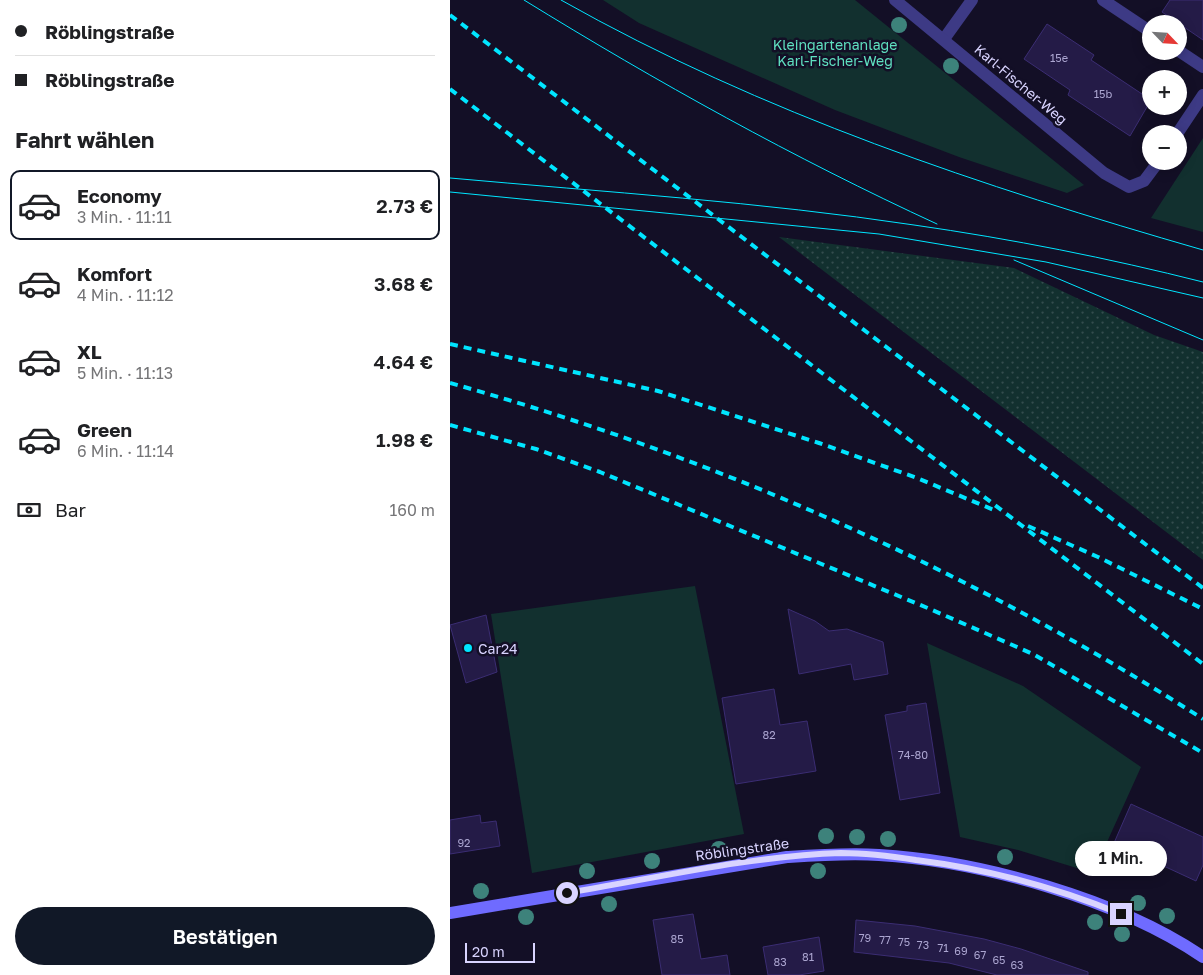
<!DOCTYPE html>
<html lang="de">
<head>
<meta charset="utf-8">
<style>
  :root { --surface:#fff; --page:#f6f6f6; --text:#202124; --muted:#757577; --line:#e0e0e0; --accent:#111827 }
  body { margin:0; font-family:"Golos Text",sans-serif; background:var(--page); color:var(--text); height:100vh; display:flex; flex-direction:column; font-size:19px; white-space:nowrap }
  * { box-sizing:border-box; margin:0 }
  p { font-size:16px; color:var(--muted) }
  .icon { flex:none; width:28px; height:28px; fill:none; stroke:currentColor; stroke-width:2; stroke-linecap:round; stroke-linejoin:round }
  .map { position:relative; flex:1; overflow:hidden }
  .details { display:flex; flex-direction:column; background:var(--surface); width:450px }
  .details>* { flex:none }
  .guide { display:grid; align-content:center; height:110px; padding:0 15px; background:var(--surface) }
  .needle { width:32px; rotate:115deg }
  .controls { position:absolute; left:692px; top:15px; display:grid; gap:10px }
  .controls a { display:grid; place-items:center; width:45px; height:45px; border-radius:50%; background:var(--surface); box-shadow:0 2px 12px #0003; font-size:25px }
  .scale { position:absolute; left:15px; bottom:12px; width:70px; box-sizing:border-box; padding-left:5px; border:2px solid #d9d4ff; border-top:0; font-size:14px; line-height:18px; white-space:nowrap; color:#d9d4ff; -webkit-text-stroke:4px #130f26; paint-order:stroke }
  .end { position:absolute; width:22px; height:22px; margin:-11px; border:6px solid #d9d4ff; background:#111; box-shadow:0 0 0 2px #111 }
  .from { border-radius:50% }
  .bubble { position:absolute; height:35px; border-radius:18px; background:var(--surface); box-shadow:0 2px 12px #0003; font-size:16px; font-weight:600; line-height:35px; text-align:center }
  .guide b { display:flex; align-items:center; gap:18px; height:48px; font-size:19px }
  .guide b+b { border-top:1px solid var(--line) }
  .guide i { width:12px; height:12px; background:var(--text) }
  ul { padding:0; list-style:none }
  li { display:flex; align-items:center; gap:15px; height:70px; margin:0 10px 8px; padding:0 5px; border:2px solid transparent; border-radius:10px }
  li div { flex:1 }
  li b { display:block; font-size:19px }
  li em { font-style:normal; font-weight:600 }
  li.current { border-color:var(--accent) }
  li>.icon { width:45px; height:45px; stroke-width:1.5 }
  h2 { padding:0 15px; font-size:22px; line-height:60px }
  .pay { display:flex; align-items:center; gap:12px; height:55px; padding:0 15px; font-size:19px }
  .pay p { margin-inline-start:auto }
  .button { display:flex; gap:10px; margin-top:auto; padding:10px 15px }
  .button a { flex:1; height:58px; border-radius:30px; background:var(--accent); color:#fff; font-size:20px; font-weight:600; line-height:58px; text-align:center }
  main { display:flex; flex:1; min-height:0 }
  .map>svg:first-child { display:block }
  .grass { fill:url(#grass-dots) }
  .garden { fill:#12302f }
  .building { fill:#241b47; stroke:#3b2d73 }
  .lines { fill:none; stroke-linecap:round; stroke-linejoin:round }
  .lane { stroke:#3d3a85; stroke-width:12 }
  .street { stroke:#3d3a85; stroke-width:12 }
  .secondary { stroke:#6f6bff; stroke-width:12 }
  .tram { stroke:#00e5ff; stroke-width:1 }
  .rail { stroke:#00e5ff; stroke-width:4; stroke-dasharray:8 6; stroke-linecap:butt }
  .tree { fill:#3d827b }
  .route { stroke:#d9d4ff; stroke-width:6 }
  .poi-dot { fill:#00e5ff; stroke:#130f26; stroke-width:2 }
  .labels { text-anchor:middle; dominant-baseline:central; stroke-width:5; stroke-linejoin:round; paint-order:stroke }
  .number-label { font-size:11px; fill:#aca6d1 }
  .park-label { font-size:14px; fill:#5fe0c0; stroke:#130f26 }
  .street-label { font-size:14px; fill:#d9d4ff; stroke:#130f26 }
  .poi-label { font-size:14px; fill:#d9d4ff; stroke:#130f26; text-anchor:start }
</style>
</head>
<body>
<main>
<section class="details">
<div class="guide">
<b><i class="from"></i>Röblingstraße</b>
<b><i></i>Röblingstraße</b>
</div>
<h2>Fahrt wählen</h2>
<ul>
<li class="current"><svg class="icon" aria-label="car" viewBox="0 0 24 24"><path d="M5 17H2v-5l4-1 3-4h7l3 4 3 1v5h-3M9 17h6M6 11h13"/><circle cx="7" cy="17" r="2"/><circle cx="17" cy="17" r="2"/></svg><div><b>Economy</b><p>3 Min. · 11:11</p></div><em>2.73 €</em></li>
<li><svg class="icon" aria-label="car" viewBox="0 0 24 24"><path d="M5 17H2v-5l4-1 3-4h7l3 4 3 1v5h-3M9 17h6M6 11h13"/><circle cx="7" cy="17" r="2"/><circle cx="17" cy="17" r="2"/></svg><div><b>Komfort</b><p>4 Min. · 11:12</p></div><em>3.68 €</em></li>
<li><svg class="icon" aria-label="car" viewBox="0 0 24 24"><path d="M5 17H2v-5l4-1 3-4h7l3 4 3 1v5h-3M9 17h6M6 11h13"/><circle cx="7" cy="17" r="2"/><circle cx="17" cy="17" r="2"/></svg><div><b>XL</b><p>5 Min. · 11:13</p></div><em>4.64 €</em></li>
<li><svg class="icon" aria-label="car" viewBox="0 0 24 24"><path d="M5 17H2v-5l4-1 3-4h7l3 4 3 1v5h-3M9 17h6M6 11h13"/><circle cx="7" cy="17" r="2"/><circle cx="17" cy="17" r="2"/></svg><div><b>Green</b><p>6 Min. · 11:14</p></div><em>1.98 €</em></li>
</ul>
<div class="pay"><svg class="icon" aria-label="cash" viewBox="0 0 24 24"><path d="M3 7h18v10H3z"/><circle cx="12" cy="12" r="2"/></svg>Bar<p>160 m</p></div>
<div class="button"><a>Bestätigen</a></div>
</section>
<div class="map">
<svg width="753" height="975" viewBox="0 0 753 975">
  <defs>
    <pattern id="grass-dots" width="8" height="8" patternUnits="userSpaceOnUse" patternTransform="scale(1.25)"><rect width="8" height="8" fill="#12302f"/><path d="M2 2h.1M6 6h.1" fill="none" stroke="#344d4e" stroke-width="1.8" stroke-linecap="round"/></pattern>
  </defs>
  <rect width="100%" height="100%" fill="#130f26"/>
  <!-- grass -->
  <path class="grass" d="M329,237L564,268L704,335L753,352V560Z"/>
  <!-- garden -->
  <g class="garden">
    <path d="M153,0H405L634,185L617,193L509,157L385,110L189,23Z"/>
    <path d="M753,138V232L701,218Z"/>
    <path d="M245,586L294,834L82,873L41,614Z"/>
    <path d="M477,643L573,686L691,767L643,873L568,850L510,837Z"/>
  </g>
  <!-- building -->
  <g class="building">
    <path d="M720,0H753V40L712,12Z"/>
    <path d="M597,24L644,55L641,60L701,100L680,136L618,95L620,90L574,59Z"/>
    <path d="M338,609L365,621L379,631L397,629L433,642L438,674L404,680L401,664L349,674Z"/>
    <path d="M36,615L47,672L16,683L0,625Z"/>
    <path d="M324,689L330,725L357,721L366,771L286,784L272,698Z"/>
    <path d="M476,703L490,793L450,800L435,715L457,711V706Z"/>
    <path d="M681,804L753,837V865L746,881L664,843Z"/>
    <path d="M30,815L31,823L46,821L50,846L0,854V820Z"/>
    <path d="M243,914L251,959L277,955L280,975H212L203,920Z"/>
    <path d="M406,920L465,926L534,939L571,949L638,972V975H547L499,963L404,952Z"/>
    <path d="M369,937L374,971L349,975H318L313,947Z"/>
  </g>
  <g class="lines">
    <!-- lane -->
    <g class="lane">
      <path d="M653,0L701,32"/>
      <path d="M494,39L522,0"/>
      <path d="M729,51L753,67"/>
    </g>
    <!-- street -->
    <g class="street">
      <path d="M445,0L654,173L679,187L694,181L709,161"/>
      <path d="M727,134L753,95"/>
    </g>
    <!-- secondary -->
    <path class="secondary" d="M0,913L337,857C368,855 398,853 429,855C531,861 668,899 753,957"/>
    <!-- tram -->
    <g class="tram">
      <path d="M74,0C207,82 344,158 487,224"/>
      <path d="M111,0C313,114 531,186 753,250"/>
      <path d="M0,178C155,192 311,202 464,225C562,239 658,258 753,282"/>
      <path d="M0,192L429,234L596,262L753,298"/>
      <path d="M564,260L753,340"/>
    </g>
    <!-- rail -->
    <g class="rail">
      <path d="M0,15L753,588"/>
      <path d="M0,89L753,664"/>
      <path d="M0,344L208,391L369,443L467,478L544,510"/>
      <path d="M0,383C266,457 520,570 753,719"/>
      <path d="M0,425L86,449L150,472L480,609L583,654L753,753"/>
      <path d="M578,526L648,557L753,609"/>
    </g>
  </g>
  <!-- trees -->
  <g class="tree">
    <circle cx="449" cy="25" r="8"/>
    <circle cx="501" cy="66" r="8"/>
    <circle cx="376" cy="836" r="8"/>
    <circle cx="407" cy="837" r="8"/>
    <circle cx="438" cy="839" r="8"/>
    <circle cx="269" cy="849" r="8"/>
    <circle cx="555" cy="857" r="8"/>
    <circle cx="202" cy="861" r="8"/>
    <circle cx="137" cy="871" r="8"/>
    <circle cx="368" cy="871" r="8"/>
    <circle cx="31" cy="891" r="8"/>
    <circle cx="688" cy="903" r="8"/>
    <circle cx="159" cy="904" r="8"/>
    <circle cx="717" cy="916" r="8"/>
    <circle cx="76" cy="917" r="8"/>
    <circle cx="645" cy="922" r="8"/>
    <circle cx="672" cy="934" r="8"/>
  </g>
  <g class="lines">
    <!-- route -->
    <path class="route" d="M117,893C207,878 299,856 391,853C416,853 441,856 466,860C537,869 605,887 671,914"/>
  </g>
  <!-- markers -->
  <circle class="poi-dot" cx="18" cy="648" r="5"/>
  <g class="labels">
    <!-- number labels -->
    <g class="number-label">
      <text x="609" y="57">15e</text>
      <text x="653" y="93">15b</text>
      <text x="319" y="734">82</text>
      <text x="463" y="754">74-80</text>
      <text x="14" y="842">92</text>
      <text x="415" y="937">79</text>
      <text x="227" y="938">85</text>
      <text x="435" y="939">77</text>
      <text x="454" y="941">75</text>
      <text x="473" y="944">73</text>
      <text x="493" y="947">71</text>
      <text x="511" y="950">69</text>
      <text x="530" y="954">67</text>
      <text x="358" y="956">81</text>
      <text x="549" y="959">65</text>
      <text x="330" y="961">83</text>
      <text x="567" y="964">63</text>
    </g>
    <!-- park labels -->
    <g class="park-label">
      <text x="385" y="44">Kleingartenanlage<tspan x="385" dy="16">Karl-Fischer-Weg</tspan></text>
    </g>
    <!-- street labels -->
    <g class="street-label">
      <text transform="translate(571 84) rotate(40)">Karl-Fischer-Weg</text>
      <text transform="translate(292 849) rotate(-8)">Röblingstraße</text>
    </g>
    <!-- poi labels -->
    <g class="poi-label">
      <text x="28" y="648">Car24</text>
    </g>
  </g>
</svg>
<div class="controls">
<a><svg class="needle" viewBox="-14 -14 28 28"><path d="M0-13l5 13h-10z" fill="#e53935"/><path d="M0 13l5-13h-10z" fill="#757577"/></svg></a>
<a>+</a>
<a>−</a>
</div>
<div class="scale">20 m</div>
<i class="end from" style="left:117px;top:893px"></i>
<i class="end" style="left:671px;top:914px"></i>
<div class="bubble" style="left:625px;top:841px;width:92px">1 Min.</div>
</div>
</main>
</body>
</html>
